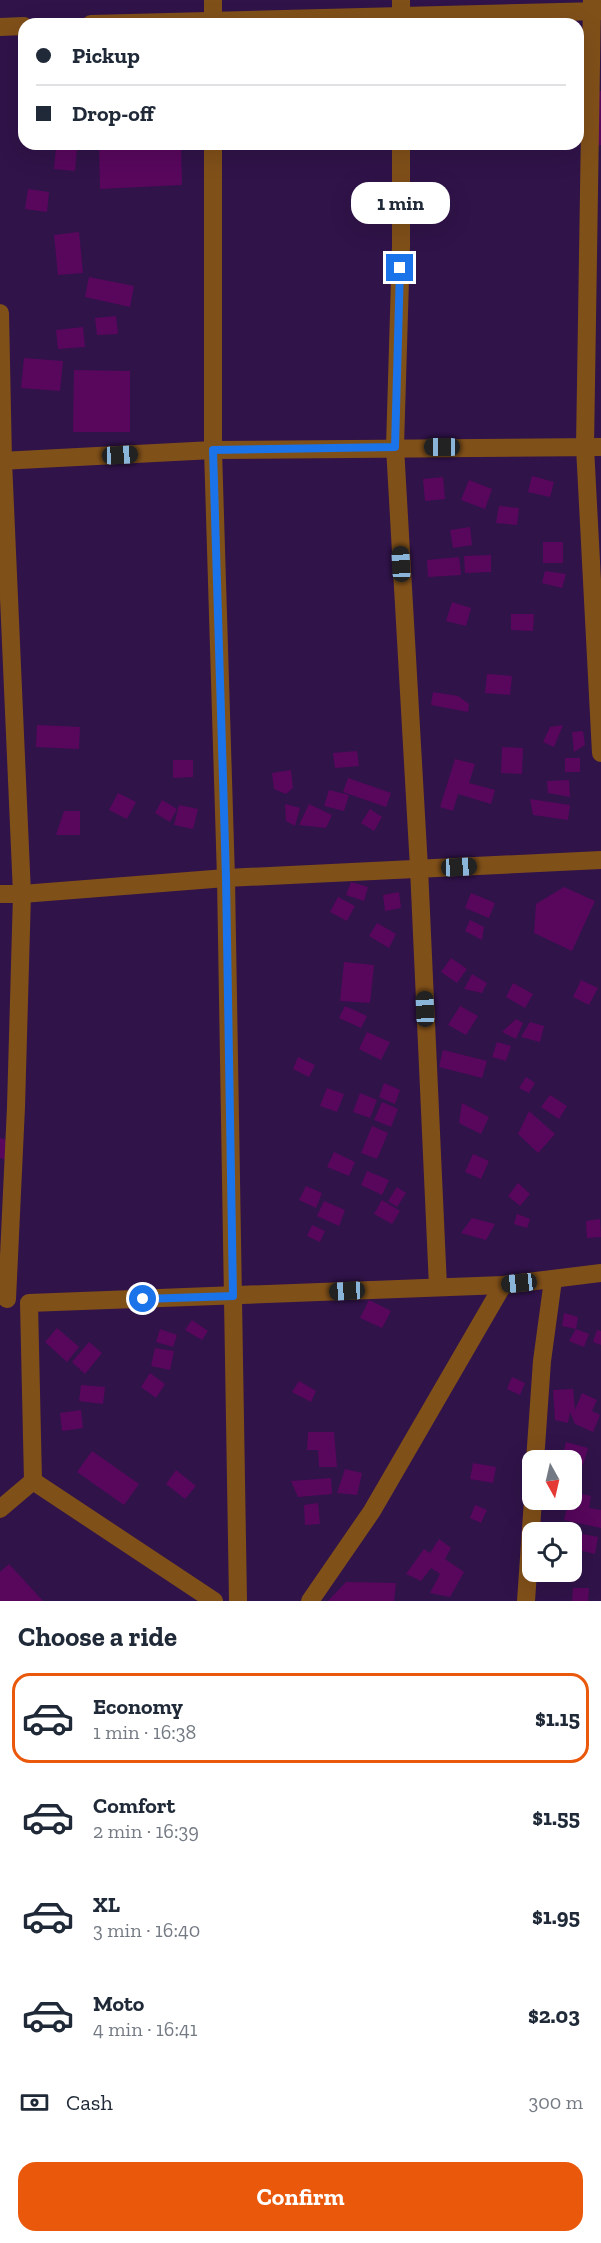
<!DOCTYPE html>
<html lang="en">
<head>
<meta charset="utf-8">
<style>
  :root { --surface:#fff; --page:#f2f2f3; --text:#1f2937; --muted:#747a83; --line:#e0e1e3; --accent:#ea580c }
  body { margin:0; font-family:"Zilla Slab",serif; background:var(--page); color:var(--text); height:100vh; display:flex; flex-direction:column; font-size:22px; white-space:nowrap }
  * { box-sizing:border-box; margin:0 }
  p { font-size:20px; color:var(--muted) }
  .icon { flex:none; width:33px; height:33px; fill:none; stroke:currentColor; stroke-width:2; stroke-linecap:round; stroke-linejoin:round }
  .map { position:relative; height:1601px; overflow:hidden }
  .sheet { display:flex; flex-direction:column; background:var(--surface); flex:1 }
  .sheet>* { flex:none }
  .top-card { position:absolute; left:18px; top:18px; width:566px; height:132px; border-radius:18px; box-shadow:0 6px 24px #0002; display:grid; align-content:center; height:132px; padding:0 18px; background:var(--surface) }
  .needle { width:39px; rotate:172deg }
  .buttons { position:absolute; left:522px; top:1450px; display:grid; gap:12px }
  .buttons a { display:grid; place-items:center; width:60px; height:60px; border-radius:12px; background:var(--surface); box-shadow:0 6px 24px #0002; font-size:30px }
  .end { position:absolute; width:27px; height:27px; margin:-14px; border:8px solid #1a73e8; background:#fff; box-shadow:0 0 0 3px #fff }
  .from { border-radius:50% }
  .bubble { position:absolute; height:42px; border-radius:18px; background:var(--surface); box-shadow:0 6px 24px #0002; font-size:20px; font-weight:700; line-height:42px; text-align:center }
  .car { position:absolute; width:18px; height:36px; margin:-18px -9px; border-radius:8px; box-shadow:0 0 4px 2px #0007; background:linear-gradient(#222 24%,#8ab4d8 0 40%,#222 0 76%,#8ab4d8 0 86%,#222 0) }
  .top-card b { display:flex; align-items:center; gap:21px; height:57px; font-size:22px }
  .top-card b+b { border-top:2px solid var(--line) }
  .top-card i { width:15px; height:15px; background:var(--text) }
  ul { padding:0; list-style:none }
  li { display:flex; align-items:center; gap:18px; height:90px; margin:0 12px 9px; padding:0 6px; border:3px solid transparent; border-radius:18px }
  li div { flex:1 }
  li b { display:block; font-size:22px }
  li em { font-style:normal; font-weight:700 }
  li.selected { border-color:var(--accent) }
  li>.icon { width:54px; height:54px; stroke-width:1.5 }
  h2 { padding:0 18px; font-size:27px; line-height:72px }
  .pay { display:flex; align-items:center; gap:15px; height:66px; padding:0 18px; font-size:22px }
  .pay p { margin-inline-start:auto }
  .action { display:flex; gap:12px; margin-top:auto; padding:12px 18px }
  .action a { flex:1; height:69px; border-radius:18px; background:var(--accent); color:#fff; font-size:24px; font-weight:700; line-height:69px; text-align:center }
  .map>svg:first-child { display:block }
  .building { fill:#58075d }
  .lines { fill:none; stroke-linecap:round; stroke-linejoin:round }
  .street { stroke:#805019; stroke-width:18 }
  .route { stroke:#1a73e8; stroke-width:8 }
</style>
</head>
<body>
<div class="map">
<svg width="601" height="1601" viewBox="0 0 601 1601">
  <rect width="100%" height="100%" fill="#301349"/>
  <!-- building -->
  <g class="building">
    <path d="M595,91H601V145H596Z"/>
    <path d="M99,144H181L182,185L100,189Z"/>
    <path d="M56,147L77,148L75,171L54,169Z"/>
    <path d="M28,189L49,192L47,212L25,209Z"/>
    <path d="M79,232L83,273L58,275L54,235Z"/>
    <path d="M89,277L134,286L130,307L85,297Z"/>
    <path d="M116,316L118,334L97,335L95,318Z"/>
    <path d="M83,327L85,347L58,349L56,330Z"/>
    <path d="M24,358L63,361L60,391L21,388Z"/>
    <path d="M74,370L130,371V432H73Z"/>
    <path d="M532,476L554,482L550,497L528,492Z"/>
    <path d="M443,477L445,499L425,501L423,479Z"/>
    <path d="M469,480L492,489L485,509L461,500Z"/>
    <path d="M499,506L519,508L517,525L496,523Z"/>
    <path d="M470,527L472,545L453,548L450,530Z"/>
    <rect x="543" y="542" width="20" height="21"/>
    <path d="M491,555V572L465,573L464,556Z"/>
    <path d="M459,557L461,575L428,577L427,560Z"/>
    <path d="M545,571L566,574L562,588L542,583Z"/>
    <path d="M452,602L471,608L466,626L446,621Z"/>
    <path d="M511,614H534L533,631L511,630Z"/>
    <path d="M487,674L512,676L510,695L485,693Z"/>
    <path d="M433,692L458,696L469,704L468,712L431,705Z"/>
    <path d="M37,725L80,727L79,749L36,747Z"/>
    <path d="M563,725L554,747L543,742L550,727Z"/>
    <path d="M583,731L585,745L574,752L572,732Z"/>
    <path d="M502,747L523,748L522,774L501,773Z"/>
    <path d="M357,751L359,766L335,768L333,753Z"/>
    <rect x="565" y="758" width="15" height="14"/>
    <path d="M455,759L475,764L469,783L495,790L491,804L458,794L453,811L440,807Z"/>
    <path d="M173,760H193V777L173,778Z"/>
    <path d="M291,770L293,788L286,794L274,789L272,773Z"/>
    <path d="M348,778L391,793L386,807L343,792Z"/>
    <path d="M569,780L570,797L548,793L547,781Z"/>
    <path d="M329,790L349,795L344,811L324,806Z"/>
    <path d="M118,793L136,802L127,819L109,810Z"/>
    <path d="M530,799L570,805L568,820L533,815Z"/>
    <path d="M162,800L177,809L170,822L155,813Z"/>
    <path d="M285,804L300,808L295,826L286,821Z"/>
    <path d="M309,804L332,815L326,828L299,825Z"/>
    <path d="M179,805L198,809L193,829L174,825Z"/>
    <path d="M370,809L382,817L374,831L361,823Z"/>
    <path d="M64,811H80V835H56Z"/>
    <path d="M351,882L368,887L364,901L346,895Z"/>
    <path d="M564,887L595,901L572,951L534,933L536,904Z"/>
    <path d="M399,892L401,908L385,911L383,895Z"/>
    <path d="M471,893L495,903L489,918L465,908Z"/>
    <path d="M338,897L355,906L347,921L330,912Z"/>
    <path d="M470,920L484,927L482,940L465,931Z"/>
    <path d="M377,923L396,934L389,948L369,936Z"/>
    <path d="M451,958L467,969L457,983L441,972Z"/>
    <path d="M344,962L374,965L370,1003L340,1001Z"/>
    <path d="M472,974L487,983L482,993L464,989Z"/>
    <path d="M581,980L598,988L589,1005L573,997Z"/>
    <path d="M513,983L533,994L525,1008L506,997Z"/>
    <path d="M345,1006L367,1016L361,1028L339,1018Z"/>
    <path d="M460,1006L478,1016L466,1035L448,1025Z"/>
    <path d="M516,1019L523,1023L516,1039L502,1032Z"/>
    <path d="M530,1022L544,1026L540,1042L521,1037Z"/>
    <path d="M367,1032L390,1042L381,1060L359,1049Z"/>
    <path d="M497,1042L511,1046L506,1061L492,1057Z"/>
    <path d="M443,1050L487,1061L482,1078L439,1067Z"/>
    <path d="M298,1057L315,1065L309,1077L293,1069Z"/>
    <path d="M526,1077L535,1083L529,1093L519,1088Z"/>
    <path d="M384,1083L400,1090L395,1104L379,1097Z"/>
    <path d="M327,1088L344,1094L337,1112L320,1106Z"/>
    <path d="M360,1093L377,1100L370,1118L353,1112Z"/>
    <path d="M550,1095L567,1106L559,1119L541,1107Z"/>
    <path d="M382,1102L398,1109L391,1127L374,1120Z"/>
    <path d="M462,1103L489,1117L481,1134L459,1123Z"/>
    <path d="M529,1111L555,1134L538,1153L518,1134Z"/>
    <path d="M372,1126L388,1133L377,1159L361,1153Z"/>
    <path d="M0,1138L12,1141L6,1160L0,1158Z"/>
    <path d="M334,1152L355,1162L349,1176L327,1167Z"/>
    <path d="M473,1154L489,1161L481,1179L465,1172Z"/>
    <path d="M367,1171L389,1180L382,1195L361,1185Z"/>
    <path d="M518,1183L530,1194L520,1206L508,1196Z"/>
    <path d="M306,1186L322,1193L316,1208L299,1200Z"/>
    <path d="M397,1187L406,1193L397,1207L388,1201Z"/>
    <path d="M382,1200L400,1211L392,1224L374,1214Z"/>
    <path d="M324,1201L345,1210L339,1226L317,1216Z"/>
    <path d="M517,1214L530,1219L527,1228L514,1224Z"/>
    <path d="M472,1218L495,1224L486,1240L461,1233Z"/>
    <path d="M600,1219L601,1237L587,1238L586,1221Z"/>
    <path d="M312,1225L325,1231L320,1242L307,1236Z"/>
    <path d="M369,1300L391,1311L382,1328L360,1318Z"/>
    <path d="M564,1313L578,1317L576,1329L589,1334L584,1347L569,1341L576,1329L562,1326Z"/>
    <path d="M192,1320L208,1331L202,1340L185,1330Z"/>
    <path d="M57,1328L79,1347L67,1362L45,1342Z"/>
    <path d="M160,1329L177,1335L173,1347L156,1342Z"/>
    <path d="M597,1330L601,1331V1345L593,1342Z"/>
    <path d="M89,1342L102,1353L85,1374L72,1362Z"/>
    <path d="M155,1348L174,1351L170,1370L151,1366Z"/>
    <path d="M150,1373L165,1384L156,1398L141,1387Z"/>
    <path d="M512,1377L525,1383L520,1395L507,1389Z"/>
    <path d="M299,1381L316,1391L311,1402L292,1392Z"/>
    <path d="M81,1385L105,1387L103,1404L79,1401Z"/>
    <path d="M573,1389L575,1410L582,1393L597,1400L592,1411L600,1415L593,1432L575,1424L570,1412L568,1423L555,1420L553,1390Z"/>
    <path d="M81,1410L83,1428L62,1431L60,1413Z"/>
    <path d="M308,1432H334L337,1467H319L318,1450H307Z"/>
    <path d="M566,1442L588,1448L583,1465L562,1459Z"/>
    <path d="M92,1451L139,1484L124,1505L77,1472Z"/>
    <path d="M473,1463L496,1467L493,1483L470,1479Z"/>
    <path d="M345,1469L362,1473L357,1495L337,1493Z"/>
    <path d="M176,1470L196,1486L185,1499L166,1484Z"/>
    <path d="M331,1478L332,1494L298,1497L291,1481Z"/>
    <path d="M572,1492L591,1496L589,1508L601,1510V1528L564,1520L569,1500H572Z"/>
    <path d="M318,1503L320,1524L305,1525L304,1505Z"/>
    <path d="M475,1505L487,1510L481,1523L470,1518Z"/>
    <path d="M582,1534L598,1537L595,1554L579,1550Z"/>
    <path d="M439,1539L451,1548L445,1559L464,1572L450,1597L430,1593L440,1574L431,1568L421,1581L406,1574L424,1549L430,1553Z"/>
    <path d="M9,1564L43,1601H0V1572Z"/>
    <path d="M346,1582L396,1583L394,1601H328Z"/>
    <path d="M573,1588H589L588,1601H572Z"/>
  </g>
  <g class="lines">
    <!-- street -->
    <g class="street">
      <path d="M592,0L585,447L601,753"/>
      <path d="M91,24L601,11"/>
      <path d="M213,24V0"/>
      <path d="M401,24V0"/>
      <path d="M0,27L24,26"/>
      <path d="M213,144V450L226,878L238,1601"/>
      <path d="M401,144V246L395,447L419,868L438,1287"/>
      <path d="M0,313L3,461L22,894H0"/>
      <path d="M0,461L213,450L601,447"/>
      <path d="M7,1299L16,1107L22,894L226,878L601,860"/>
      <path d="M535,1461L542,1361L553,1280"/>
      <path d="M33,1481L29,1303L503,1285L601,1273"/>
      <path d="M0,1509L33,1481L214,1601"/>
      <path d="M310,1601L372,1511L503,1285"/>
      <path d="M526,1601L533,1500"/>
    </g>
  </g>
  <g class="lines">
    <!-- route -->
    <path class="route" d="M143,1299L233,1296L226,878L213,450L395,447L400,268"/>
  </g>
</svg>
<div class="buttons">
<a><svg class="needle" viewBox="-14 -14 28 28"><path d="M0-13l5 13h-10z" fill="#e53935"/><path d="M0 13l5-13h-10z" fill="#747a83"/></svg></a>
<a><svg class="icon" aria-label="locate" viewBox="0 0 24 24"><circle cx="12" cy="12" r="6"/><path d="M12 2v4M12 18v4M2 12h4M18 12h4"/></svg></a>
</div>
<i class="end from" style="left:143px;top:1299px"></i>
<i class="end" style="left:400px;top:268px"></i>
<div class="bubble" style="left:351px;top:182px;width:99px">1 min</div>
<i class="car" style="left:442px;top:447px;rotate:270deg"></i>
<i class="car" style="left:120px;top:455px;rotate:87deg"></i>
<i class="car" style="left:401px;top:564px;rotate:357deg"></i>
<i class="car" style="left:459px;top:867px;rotate:87deg"></i>
<i class="car" style="left:425px;top:1009px;rotate:358deg"></i>
<i class="car" style="left:519px;top:1283px;rotate:264deg"></i>
<i class="car" style="left:347px;top:1291px;rotate:267deg"></i>
<div class="top-card">
<b><i class="from"></i>Pickup</b>
<b><i></i>Drop-off</b>
</div>
</div>
<section class="sheet">
<h2>Choose a ride</h2>
<ul>
<li class="selected"><svg class="icon" aria-label="car" viewBox="0 0 24 24"><path d="M5 17H2v-5l4-1 3-4h7l3 4 3 1v5h-3M9 17h6M6 11h13"/><circle cx="7" cy="17" r="2"/><circle cx="17" cy="17" r="2"/></svg><div><b>Economy</b><p>1 min · 16:38</p></div><em>$1.15</em></li>
<li><svg class="icon" aria-label="car" viewBox="0 0 24 24"><path d="M5 17H2v-5l4-1 3-4h7l3 4 3 1v5h-3M9 17h6M6 11h13"/><circle cx="7" cy="17" r="2"/><circle cx="17" cy="17" r="2"/></svg><div><b>Comfort</b><p>2 min · 16:39</p></div><em>$1.55</em></li>
<li><svg class="icon" aria-label="car" viewBox="0 0 24 24"><path d="M5 17H2v-5l4-1 3-4h7l3 4 3 1v5h-3M9 17h6M6 11h13"/><circle cx="7" cy="17" r="2"/><circle cx="17" cy="17" r="2"/></svg><div><b>XL</b><p>3 min · 16:40</p></div><em>$1.95</em></li>
<li><svg class="icon" aria-label="car" viewBox="0 0 24 24"><path d="M5 17H2v-5l4-1 3-4h7l3 4 3 1v5h-3M9 17h6M6 11h13"/><circle cx="7" cy="17" r="2"/><circle cx="17" cy="17" r="2"/></svg><div><b>Moto</b><p>4 min · 16:41</p></div><em>$2.03</em></li>
</ul>
<div class="pay"><svg class="icon" aria-label="cash" viewBox="0 0 24 24"><path d="M3 7h18v10H3z"/><circle cx="12" cy="12" r="2"/></svg>Cash<p>300 m</p></div>
<div class="action"><a>Confirm</a></div>
</section>
</body>
</html>
